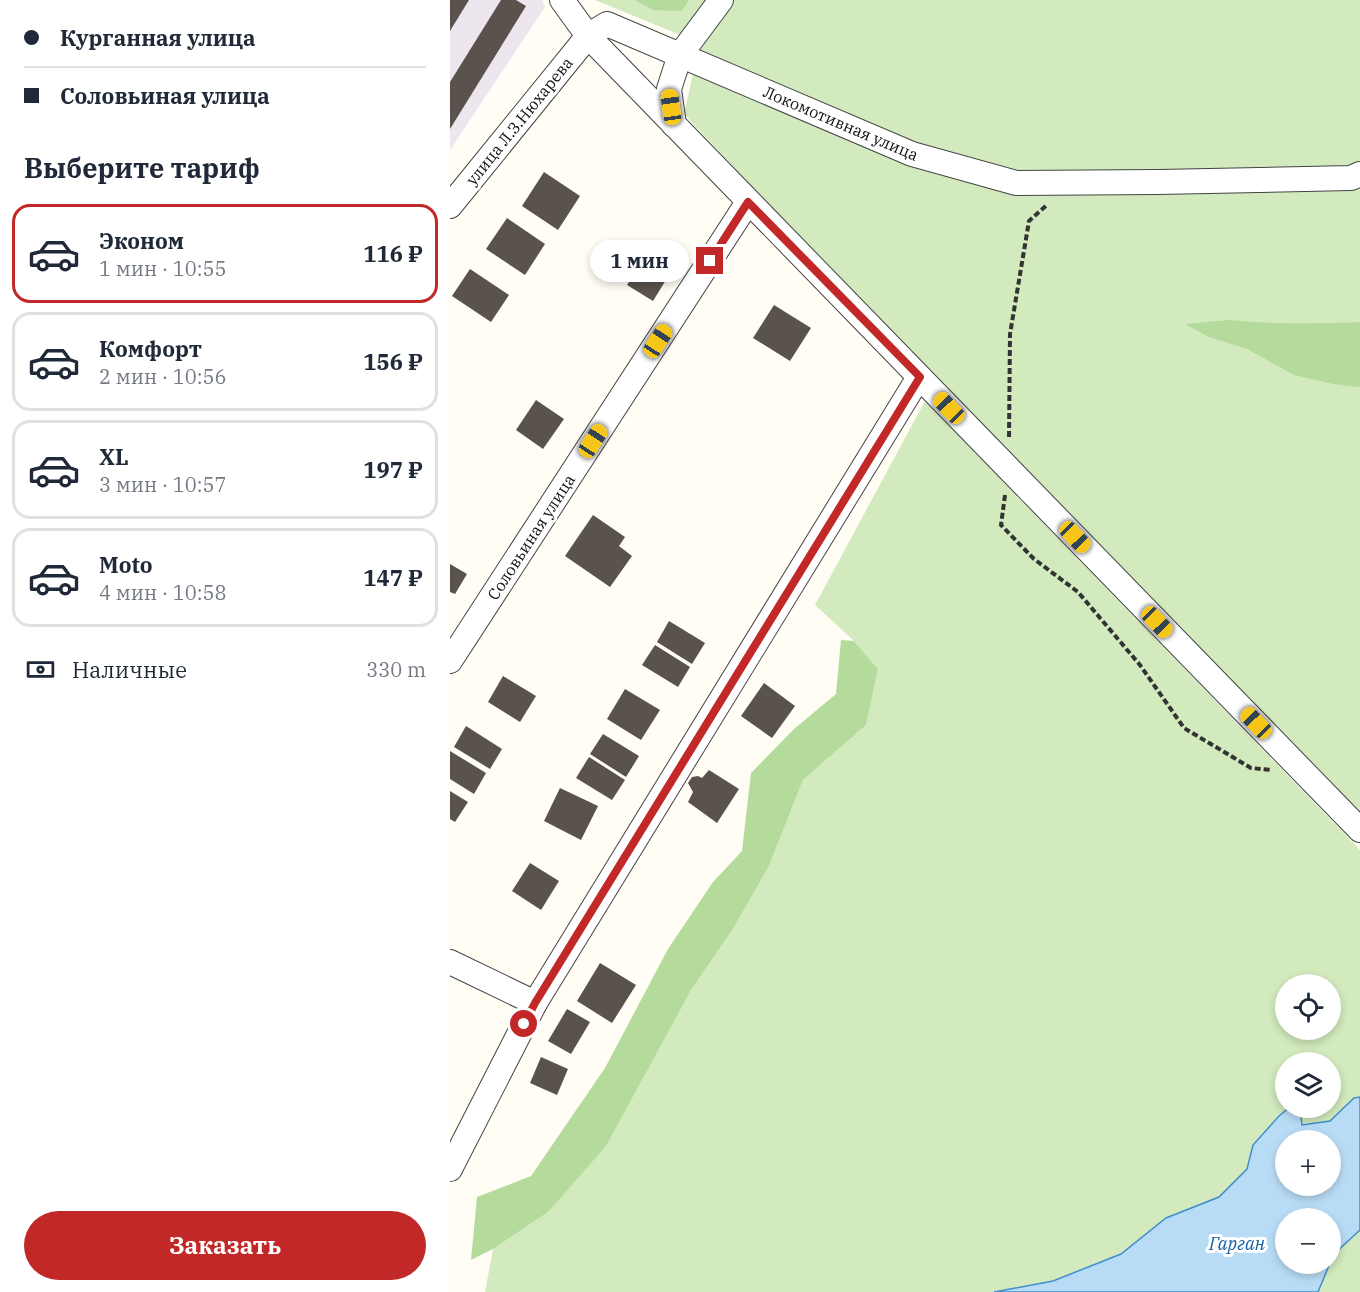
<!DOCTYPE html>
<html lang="ru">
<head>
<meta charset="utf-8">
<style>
  :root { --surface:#fff; --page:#f6f6f7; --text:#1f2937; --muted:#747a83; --line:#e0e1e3; --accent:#c22828 }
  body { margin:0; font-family:"IBM Plex Serif",serif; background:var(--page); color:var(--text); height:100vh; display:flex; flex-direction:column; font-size:22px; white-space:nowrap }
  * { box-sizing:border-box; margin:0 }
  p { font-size:20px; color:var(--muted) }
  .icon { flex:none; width:33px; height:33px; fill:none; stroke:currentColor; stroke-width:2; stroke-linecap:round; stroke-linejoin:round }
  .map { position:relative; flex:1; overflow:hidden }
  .details { display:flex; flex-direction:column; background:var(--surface); width:450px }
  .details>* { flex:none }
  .hud { display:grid; align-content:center; height:132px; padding:0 24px; background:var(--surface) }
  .tools { position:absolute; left:825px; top:974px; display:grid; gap:12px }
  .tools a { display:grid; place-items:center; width:66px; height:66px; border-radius:50%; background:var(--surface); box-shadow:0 3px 9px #0003; font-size:30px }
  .end { position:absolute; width:27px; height:27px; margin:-14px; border:8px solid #c22828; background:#fff; box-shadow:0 0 0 3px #fff }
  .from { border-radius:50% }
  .bubble { position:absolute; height:42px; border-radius:21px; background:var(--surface); box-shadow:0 3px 9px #0003; font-size:20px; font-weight:700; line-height:42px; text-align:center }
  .car { position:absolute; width:18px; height:36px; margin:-18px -9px; border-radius:8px; box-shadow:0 0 4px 2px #0007; background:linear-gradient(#f5c518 24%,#345 0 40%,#f5c518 0 76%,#345 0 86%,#f5c518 0) }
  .hud b { display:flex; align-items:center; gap:21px; height:57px; font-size:22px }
  .hud b+b { border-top:2px solid var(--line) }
  .hud i { width:15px; height:15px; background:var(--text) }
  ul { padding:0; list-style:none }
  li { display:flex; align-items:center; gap:18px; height:99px; margin:0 12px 9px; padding:0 12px; border:3px solid var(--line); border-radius:18px }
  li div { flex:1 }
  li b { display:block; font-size:22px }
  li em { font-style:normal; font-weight:700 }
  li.current { border-color:var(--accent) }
  li>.icon { width:54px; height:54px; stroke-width:1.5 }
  h2 { padding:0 24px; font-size:27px; line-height:72px }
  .pay { display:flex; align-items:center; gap:15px; height:66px; padding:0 24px; font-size:22px }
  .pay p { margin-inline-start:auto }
  .button { display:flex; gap:12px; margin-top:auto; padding:12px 24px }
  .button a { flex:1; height:69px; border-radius:36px; background:var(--accent); color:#fff; font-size:24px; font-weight:700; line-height:69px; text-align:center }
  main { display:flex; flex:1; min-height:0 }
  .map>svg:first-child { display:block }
  .industrial { fill:#eee6ef }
  .green { fill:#d2eabd; fill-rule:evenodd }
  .forest { fill:#b5db9c }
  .water { fill:#b9dcf6; stroke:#408ecd; stroke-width:1.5; fill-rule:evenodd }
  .building { fill:#5a524d }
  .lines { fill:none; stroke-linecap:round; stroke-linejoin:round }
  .street-casing { stroke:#444; stroke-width:26 }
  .path { stroke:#333; stroke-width:4; stroke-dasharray:6 3; stroke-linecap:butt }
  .street { stroke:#fff; stroke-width:24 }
  .route { stroke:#c22828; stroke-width:8 }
  .labels { text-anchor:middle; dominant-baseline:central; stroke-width:6; stroke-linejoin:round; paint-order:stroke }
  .street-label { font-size:16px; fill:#111; stroke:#fff }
  .water-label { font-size:18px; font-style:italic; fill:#1860a4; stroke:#fff }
</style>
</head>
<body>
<main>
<section class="details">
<div class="hud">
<b><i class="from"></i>Курганная улица</b>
<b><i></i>Соловьиная улица</b>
</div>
<h2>Выберите тариф</h2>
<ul>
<li class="current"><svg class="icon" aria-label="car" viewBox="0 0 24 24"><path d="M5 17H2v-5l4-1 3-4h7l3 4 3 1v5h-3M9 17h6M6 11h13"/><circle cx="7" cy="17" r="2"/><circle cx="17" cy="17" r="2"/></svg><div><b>Эконом</b><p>1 мин · 10:55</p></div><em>116 ₽</em></li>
<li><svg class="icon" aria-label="car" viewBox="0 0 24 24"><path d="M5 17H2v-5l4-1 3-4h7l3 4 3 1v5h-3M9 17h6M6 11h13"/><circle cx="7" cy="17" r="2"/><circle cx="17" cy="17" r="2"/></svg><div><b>Комфорт</b><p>2 мин · 10:56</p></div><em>156 ₽</em></li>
<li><svg class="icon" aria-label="car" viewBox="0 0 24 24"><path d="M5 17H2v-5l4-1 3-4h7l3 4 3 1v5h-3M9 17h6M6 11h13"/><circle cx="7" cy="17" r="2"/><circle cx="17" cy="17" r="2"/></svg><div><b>XL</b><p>3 мин · 10:57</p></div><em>197 ₽</em></li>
<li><svg class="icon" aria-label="car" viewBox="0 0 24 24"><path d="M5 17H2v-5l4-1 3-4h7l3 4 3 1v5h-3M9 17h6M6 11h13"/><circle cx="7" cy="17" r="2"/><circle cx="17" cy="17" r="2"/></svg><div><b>Moto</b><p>4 мин · 10:58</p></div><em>147 ₽</em></li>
</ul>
<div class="pay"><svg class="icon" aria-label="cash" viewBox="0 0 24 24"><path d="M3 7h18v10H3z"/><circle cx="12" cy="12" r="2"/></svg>Наличные<p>330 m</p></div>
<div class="button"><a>Заказать</a></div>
</section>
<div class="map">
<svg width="910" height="1292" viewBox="0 0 910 1292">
  <rect width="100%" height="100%" fill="#fffdf4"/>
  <!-- industrial -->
  <path class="industrial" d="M0,0H92L95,7L0,150Z"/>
  <!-- green -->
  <g class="green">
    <path d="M145,0H910V811L859,761L308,193L234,114L250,43Z"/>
    <path d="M475,401L910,850V1097L904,1098L880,1121L852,1125L850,1107H880V1062H836V1107H840L829,1116L803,1145L797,1169L769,1197L716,1218L671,1254L603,1281L544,1292H35L43,1249L98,1212L241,990L283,929L319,866L353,780L416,725L428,669L404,641L365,605ZM836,984H880V1029H836Z"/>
    <path d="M910,1230V1292H868L884,1254Z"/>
  </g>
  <!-- forest -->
  <g class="forest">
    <path d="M185,0H239L232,11L203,10Z"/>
    <path d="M779,320C823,324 866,324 910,322V387L883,384L844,375L797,349L759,337L735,324Z"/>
    <path d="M391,640L404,641L428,669L416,725L353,780L319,866L283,929L241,990L156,1146L98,1212L43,1249L21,1260L27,1197L81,1176L155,1068L218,949L263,882L292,851L301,773L344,729L386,694Z"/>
  </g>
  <!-- water -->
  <path class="water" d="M910,1097V1230L884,1254L880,1263V1218H836V1263H880L868,1292H544L603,1281L671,1254L716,1218L769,1197L797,1169L803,1145L829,1116L840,1107H850L852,1125L880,1121L904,1098ZM836,1140H880V1185H836Z"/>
  <!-- building -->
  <g class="building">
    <path d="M0,0H19L0,31Z"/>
    <path d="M51,0H66L76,6L0,129V82Z"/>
    <path d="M94,172L130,196L108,230L72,206Z"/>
    <path d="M57,218L95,244L75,275L36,249Z"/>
    <path d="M201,246L227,262L203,301L177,285Z"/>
    <path d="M20,269L59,295L41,322L2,296Z"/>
    <path d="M324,305L361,328L340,361L303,338Z"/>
    <path d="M86,400L114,419L93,449L66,430Z"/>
    <path d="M143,515L175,537L169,546L182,556L160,587L115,556Z"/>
    <path d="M0,564L17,574L5,594L0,592Z"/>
    <path d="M219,621L255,643L242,664L207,642Z"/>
    <path d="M205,645L240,667L228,687L192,665Z"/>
    <path d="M53,676L86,696L70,722L38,702Z"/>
    <path d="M314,683L345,706L322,738L291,716Z"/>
    <path d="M175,689L210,710L191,740L157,719Z"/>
    <path d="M16,726L52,749L40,769L4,747Z"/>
    <path d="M153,734L189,756L176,777L140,754Z"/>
    <path d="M0,751L36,773L24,794L0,779Z"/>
    <path d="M139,757L175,780L162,800L126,778Z"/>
    <path d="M259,770L289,789L267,823L238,802L243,792L238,783L242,777L248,776L252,778Z"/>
    <path d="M110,788L148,806L131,840L94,821Z"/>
    <path d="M0,791L18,802L5,822L0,819Z"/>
    <path d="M80,863L109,881L91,910L62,891Z"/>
    <path d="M150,963L186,985L162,1023L127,1001Z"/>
    <path d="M117,1009L140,1022L121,1054L98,1041Z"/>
    <path d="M91,1057L118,1069L107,1095L80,1083Z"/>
  </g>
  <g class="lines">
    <defs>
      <g id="street">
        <path d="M112,0L138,36L910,830"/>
        <path d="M224,125L219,89L230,55L271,0"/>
        <path d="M0,206L138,36L157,24L462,154L566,183L708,182L901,178L910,174"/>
        <path d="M0,661L298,202"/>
        <path d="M0,962L85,1003"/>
        <path d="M0,1169L85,1003L469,377"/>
      </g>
    </defs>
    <!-- street casing -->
    <use href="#street" class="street-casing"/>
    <!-- path -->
    <g class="path">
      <path d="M559,437L560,334L579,221L597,205"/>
      <path d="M555,495L551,525L584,559L628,592L690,665L734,728L801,768L821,770"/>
    </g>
    <!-- street -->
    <use href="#street" class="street"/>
  </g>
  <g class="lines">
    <!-- route -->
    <path class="route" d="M74,1024L85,1003L470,377L298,202L260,261"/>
  </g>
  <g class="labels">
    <!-- street labels -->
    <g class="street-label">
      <text transform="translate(69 121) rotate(-51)">улица Л.З.Нюхарева</text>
      <text transform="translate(391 123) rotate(23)">Локомотивная улица</text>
      <text transform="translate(81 537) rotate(-57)">Соловьиная улица</text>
    </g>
    <!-- water labels -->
    <g class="water-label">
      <text x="787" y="1243">Гарган</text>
    </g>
  </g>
</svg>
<div class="tools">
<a><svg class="icon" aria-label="locate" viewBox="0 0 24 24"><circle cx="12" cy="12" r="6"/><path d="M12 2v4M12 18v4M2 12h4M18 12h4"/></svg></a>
<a><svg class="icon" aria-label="layers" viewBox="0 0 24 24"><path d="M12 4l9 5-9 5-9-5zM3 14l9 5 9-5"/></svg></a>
<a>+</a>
<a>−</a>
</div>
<i class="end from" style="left:74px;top:1024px"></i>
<i class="end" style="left:260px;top:261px"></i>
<div class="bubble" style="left:140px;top:240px;width:99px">1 мин</div>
<i class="car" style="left:221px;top:107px;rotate:352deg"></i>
<i class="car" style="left:208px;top:341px;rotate:33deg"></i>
<i class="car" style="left:499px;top:408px;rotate:316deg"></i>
<i class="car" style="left:143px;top:441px;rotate:33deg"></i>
<i class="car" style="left:625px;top:537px;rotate:136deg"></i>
<i class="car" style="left:707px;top:622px;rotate:136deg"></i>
<i class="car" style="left:806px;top:723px;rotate:316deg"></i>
</div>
</main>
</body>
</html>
